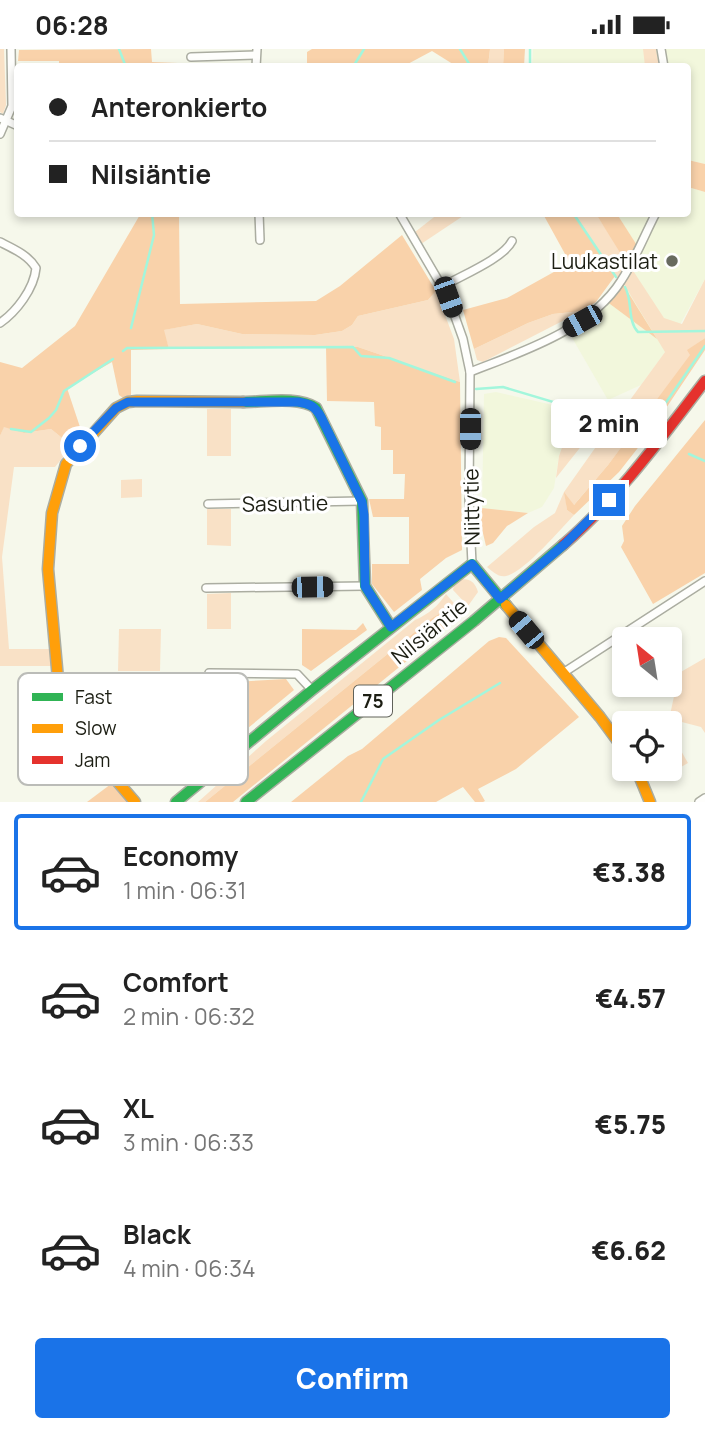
<!DOCTYPE html>
<html lang="en">
<head>
<meta charset="utf-8">
<style>
  :root { --surface:#fff; --page:#f2f2f2; --text:#222; --muted:#767676; --line:#e0e0e0; --accent:#1a73e8 }
  body { margin:0; font-family:Manrope,sans-serif; background:var(--page); color:var(--text); height:100vh; display:flex; flex-direction:column; font-size:26px; white-space:nowrap }
  * { box-sizing:border-box; margin:0 }
  p { font-size:23px; color:var(--muted) }
  .icon { flex:none; width:38px; height:38px; fill:none; stroke:currentColor; stroke-width:2; stroke-linecap:round; stroke-linejoin:round }
  .map { position:relative; height:753px; overflow:hidden }
  .drawer { display:flex; flex-direction:column; background:var(--surface); flex:1 }
  .drawer>* { flex:none }
  .guide { position:absolute; left:14px; top:14px; width:677px; height:154px; border-radius:7px; box-shadow:0 4px 10px #0003; display:grid; align-content:center; height:154px; padding:0 35px; background:var(--surface) }
  .needle { width:46px; rotate:330deg }
  .controls { position:absolute; left:612px; top:578px; display:grid; gap:14px }
  .controls a { display:grid; place-items:center; width:70px; height:70px; border-radius:7px; background:var(--surface); box-shadow:0 4px 10px #0003; font-size:35px }
  .end { position:absolute; width:32px; height:32px; margin:-16px; border:9px solid #1a73e8; background:#fff; box-shadow:0 0 0 4px #fff }
  .from { border-radius:50% }
  .bubble { position:absolute; height:49px; border-radius:7px; background:var(--surface); box-shadow:0 4px 10px #0003; font-size:23px; font-weight:800; line-height:49px; text-align:center }
  .car { position:absolute; width:21px; height:42px; margin:-21px -10px; border-radius:9px; box-shadow:0 0 5px 2px #0007; background:linear-gradient(#222 24%,#8ab4d8 0 40%,#222 0 76%,#8ab4d8 0 86%,#222 0) }
  .guide b { display:flex; align-items:center; gap:24px; height:66px; font-size:26px }
  .guide b+b { border-top:2px solid var(--line) }
  .guide i { width:18px; height:18px; background:var(--text) }
  ul { padding:12px 0 0; list-style:none }
  li { display:flex; align-items:center; gap:21px; height:116px; margin:0 14px 10px; padding:0 21px; border:4px solid transparent; border-radius:7px }
  li div { flex:1 }
  li b { display:block; font-size:26px }
  li em { font-style:normal; font-weight:800 }
  li.selected { border-color:var(--accent) }
  li>.icon { width:63px; height:63px; stroke-width:1.5 }
  .cta { display:flex; gap:14px; margin-top:auto; padding:14px 35px }
  .cta a { flex:1; height:80px; border-radius:7px; background:var(--accent); color:#fff; font-size:28px; font-weight:800; line-height:80px; text-align:center }
  .status { display:flex; justify-content:space-between; align-items:center; height:49px; padding:0 35px; background:var(--surface); direction:ltr }
  .status svg { height:19px; fill:currentColor }
  .map>svg:first-child { display:block }
  .built { fill:#f2f7dc }
  .green { fill:#f9e1c6 }
  .forest { fill:#f9d2aa }
  .lines { fill:none; stroke-linecap:round; stroke-linejoin:round }
  .stream { stroke:#a3f6dc; stroke-width:2.5 }
  .street-casing { stroke:#abada1; stroke-width:10 }
  .fast-casing { stroke:#abada1; stroke-width:13 }
  .slow-casing { stroke:#abada1; stroke-width:13 }
  .jam-casing { stroke:#abada1; stroke-width:13 }
  .street { stroke:#fefefc; stroke-width:7 }
  .fast { stroke:#30b455; stroke-width:10 }
  .slow { stroke:#ff9f0a; stroke-width:10 }
  .jam { stroke:#e5322d; stroke-width:10 }
  .route { stroke:#1a73e8; stroke-width:9 }
  .poi-dot { fill:#686a5f; stroke:#fff; stroke-width:2.5 }
  .labels { text-anchor:middle; dominant-baseline:central; stroke-width:6; stroke-linejoin:round; paint-order:stroke }
  .shield { fill:#fff; stroke:#60625a; stroke-width:2 }
  .shield-label { font-size:19px; font-weight:bold; fill:#1c1e13 }
  .poi-label { font-size:21px; fill:#1c1e13; stroke:#fff; text-anchor:end }
  .street-label { font-size:21px; fill:#1c1e13; stroke:#fff }
  .key { fill:#fff; stroke:#bbbcb8; stroke-width:2 }
  .key-label { font-size:19px; fill:#1c1e13 }
</style>
</head>
<body>
<div class="status"><b>06:28</b><svg viewBox="0 0 49 12"><path d="M0 12V9h3v3zM5 12V6h3v6zM10 12V3h3v9zM15 12V0h3v12zM26 1h20v11H26zM47 4h2v5h-2z"/></svg></div>
<div class="map">
<svg width="705" height="753" viewBox="0 0 705 753">
  <rect width="100%" height="100%" fill="#f6f8eb"/>
  <!-- built -->
  <g class="built">
    <path d="M533,0H705V115L688,111V18H532Z"/>
    <path d="M688,138L705,143V230L665,303L641,336L608,351L567,280L606,252L638,199L617,165L688,164Z"/>
    <path d="M496,343L575,361L559,407L554,439L542,458L528,464L482,459L484,345Z"/>
  </g>
  <!-- green -->
  <g class="green">
    <path d="M0,0H4L6,56L3,65L0,63Z"/>
    <path d="M490,0H504L503,17L488,18Z"/>
    <path d="M643,0H656L659,17H645Z"/>
    <path d="M438,165H466L421,195L415,183Z"/>
    <path d="M573,165H596L664,269L682,275L705,230V289L688,301L691,306L608,416L573,457L565,445L567,461L574,466C561,480 523,524 506,527C499,529 492,522 487,518L534,478L555,464L564,443L605,385L594,381L556,429L559,407L575,361L614,373L665,303L622,232L615,227Z"/>
    <path d="M436,242L454,290L460,333L358,298L169,300L163,281L197,275L242,285L315,286L342,282L352,276L358,267L428,251Z"/>
    <path d="M582,262L483,313L477,311L474,300L528,274L553,265Z"/>
    <rect x="207" y="360" width="24" height="47"/>
    <path d="M4,377L24,384L51,380L72,397L55,418H14L2,508L9,600H50L51,617H0V387Z"/>
    <path d="M142,430V448L121,449V431Z"/>
    <path d="M207,460H231V497L207,496Z"/>
    <path d="M461,530C472,530 475,534 478,543L468,557L453,541L454,536Z"/>
    <path d="M231,544V580H207V545Z"/>
    <path d="M446,545L459,560L457,564L447,560L432,569L205,753H198L266,692L415,571C429,565 438,557 446,545Z"/>
    <path d="M119,580H161L160,622H118Z"/>
    <path d="M705,609V684L701,678L674,671L670,674H657L670,666L679,624Z"/>
    <path d="M680,700L688,714L674,722L670,716V706Z"/>
  </g>
  <!-- forest -->
  <g class="forest">
    <path d="M151,0L152,13L178,14V17L59,18V12H18L19,1Z"/>
    <path d="M312,0H490L488,17H456L432,2L404,17H307V3Z"/>
    <path d="M504,0H525L524,17H503Z"/>
    <path d="M688,111L705,115V143L688,138Z"/>
    <path d="M141,164L179,165L180,255L316,252L340,237L402,186L436,242L428,251L358,267L352,276L342,282L315,286L242,285L197,275L164,281L169,300L131,301V346L123,349L119,346L112,313L67,339L82,384L72,397L51,380L24,384L4,378L0,387V313L22,319L75,277Z"/>
    <path d="M543,165H573L615,227L596,253L582,262L553,265L528,274L474,300L463,261L507,249L570,214Z"/>
    <path d="M596,165H617L638,198L629,218Z"/>
    <path d="M621,232L657,290L606,252Z"/>
    <path d="M705,289V301L648,386L619,423L574,466L567,461L564,443L574,456L608,416L690,306L687,301Z"/>
    <path d="M326,298H358L460,333L462,501L446,509L420,530L422,541L394,563L372,535V515H409V468H373L369,450H404L405,425H393V401H381V378L375,377L374,353L327,352Z"/>
    <path d="M705,371V524L653,555L621,498L624,492L622,477L635,457Z"/>
    <path d="M482,459L528,464L507,477L493,494L486,497L481,476Z"/>
    <path d="M447,560L457,564L440,585L233,753H205L432,569Z"/>
    <path d="M363,574L367,581L311,622L302,616V580L356,581Z"/>
    <path d="M499,588L506,589L579,668L516,720L478,740L485,752L483,753H475L463,738L436,753H291L348,707L362,700L489,592Z"/>
    <path d="M286,630L294,641L236,689L214,660V634Z"/>
    <path d="M111,735L127,753H87Z"/>
  </g>
  <g class="lines">
    <!-- stream -->
    <g class="stream">
      <path d="M119,0L126,18"/>
      <path d="M460,0L471,18"/>
      <path d="M353,18L364,0"/>
      <path d="M530,18V0"/>
      <path d="M573,164L616,228"/>
      <path d="M625,238C633,252 627,272 638,283L705,282"/>
      <path d="M131,279L154,186L152,164"/>
      <path d="M123,302L127,299L353,298L361,307L389,309L455,333"/>
      <path d="M476,340L503,338L647,381L705,297"/>
      <path d="M11,380L31,383L49,369L56,361L64,342L113,310"/>
      <path d="M689,405L705,412"/>
      <path d="M361,753L383,710L439,671L500,634"/>
    </g>
    <defs>
      <g id="street">
        <path d="M661,0L664,18"/>
        <path d="M191,8L256,6"/>
        <path d="M256,18L257,0"/>
        <path d="M0,69L18,77"/>
        <path d="M0,85L12,57L11,0"/>
        <path d="M259,164L260,191"/>
        <path d="M399,164L448,248L463,290L470,323L469,449L472,515"/>
        <path d="M0,193C14,200 28,206 36,219C34,240 16,263 0,274"/>
        <path d="M442,238C460,227 503,210 512,192"/>
        <path d="M470,323C521,303 590,281 621,232C635,211 644,187 656,164"/>
        <path d="M208,455L362,452"/>
        <path d="M206,539L365,537"/>
        <path d="M209,624L297,625L312,641"/>
        <path d="M563,624L705,532"/>
        <path d="M79,688L85,679L98,670L172,667"/>
        <path d="M699,753L705,749"/>
      </g>
      <g id="fast">
        <path d="M243,353C265,353 298,347 316,359L362,452L365,537L391,578"/>
        <path d="M176,753L312,641L472,515L506,556"/>
        <path d="M246,753L474,572L563,496"/>
      </g>
      <g id="slow">
        <path d="M506,556L600,668L625,702"/>
        <path d="M636,719L650,753"/>
        <path d="M135,753L79,688L64,667L59,641L48,520L52,464L66,415L116,359L128,353L137,352L243,353"/>
      </g>
      <path id="jam" d="M563,496C618,449 661,389 705,332"/>
    </defs>
    <!-- street casing -->
    <use href="#street" class="street-casing"/>
    <!-- fast casing -->
    <use href="#fast" class="fast-casing"/>
    <!-- slow casing -->
    <use href="#slow" class="slow-casing"/>
    <!-- jam casing -->
    <use href="#jam" class="jam-casing"/>
    <!-- street -->
    <use href="#street" class="street"/>
    <!-- fast -->
    <use href="#fast" class="fast"/>
    <!-- slow -->
    <use href="#slow" class="slow"/>
    <!-- jam -->
    <use href="#jam" class="jam"/>
  </g>
  <g class="lines">
    <!-- route -->
    <path class="route" d="M80,397L116,359L128,353H298C310,355 315,357 321,368L362,453L364,466L365,537L391,578L472,515L500,550L566,494L609,451"/>
  </g>
  <!-- markers -->
  <circle class="poi-dot" cx="672" cy="212" r="7"/>
  <g class="labels">
    <!-- shield labels -->
    <rect class="shield" x="354" y="636.5" width="38" height="31" rx="5"/>
    <g class="shield-label">
      <text x="373" y="652">75</text>
    </g>
    <!-- poi labels -->
    <g class="poi-label">
      <text x="658" y="212">Luukastilat</text>
    </g>
    <!-- street labels -->
    <g class="street-label">
      <text transform="translate(285 454) rotate(-1)">Sasuntie</text>
      <text transform="translate(471 458) rotate(-91)">Niittytie</text>
      <text transform="translate(429 582) rotate(-39)">Nilsiäntie</text>
    </g>
  </g>
  <!-- legend -->
  <rect x="18" y="624" width="230" height="112" rx="10" class="key"/>
  <rect x="32" y="644" width="31" height="8" fill="#30b455"/>
  <rect x="32" y="675" width="31" height="9" fill="#ff9f0a"/>
  <rect x="32" y="707" width="31" height="8" fill="#e5322d"/>
  <g class="key-label">
    <text x="75" y="655">Fast</text>
    <text x="75" y="686">Slow</text>
    <text x="75" y="718">Jam</text>
  </g>
</svg>
<div class="controls">
<a><svg class="needle" viewBox="-14 -14 28 28"><path d="M0-13l5 13h-10z" fill="#e53935"/><path d="M0 13l5-13h-10z" fill="#767676"/></svg></a>
<a><svg class="icon" aria-label="locate" viewBox="0 0 24 24"><circle cx="12" cy="12" r="6"/><path d="M12 2v4M12 18v4M2 12h4M18 12h4"/></svg></a>
</div>
<i class="end from" style="left:80px;top:397px"></i>
<i class="end" style="left:609px;top:451px"></i>
<div class="bubble" style="left:551px;top:350px;width:116px">2 min</div>
<i class="car" style="left:448px;top:248px;rotate:160deg"></i>
<i class="car" style="left:582px;top:272px;rotate:241deg"></i>
<i class="car" style="left:470px;top:380px;rotate:180deg"></i>
<i class="car" style="left:312px;top:538px;rotate:89deg"></i>
<i class="car" style="left:526px;top:581px;rotate:320deg"></i>
<div class="guide">
<b><i class="from"></i>Anteronkierto</b>
<b><i></i>Nilsiäntie</b>
</div>
</div>
<section class="drawer">
<ul>
<li class="selected"><svg class="icon" aria-label="car" viewBox="0 0 24 24"><path d="M5 17H2v-5l4-1 3-4h7l3 4 3 1v5h-3M9 17h6M6 11h13"/><circle cx="7" cy="17" r="2"/><circle cx="17" cy="17" r="2"/></svg><div><b>Economy</b><p>1 min · 06:31</p></div><em>€3.38</em></li>
<li><svg class="icon" aria-label="car" viewBox="0 0 24 24"><path d="M5 17H2v-5l4-1 3-4h7l3 4 3 1v5h-3M9 17h6M6 11h13"/><circle cx="7" cy="17" r="2"/><circle cx="17" cy="17" r="2"/></svg><div><b>Comfort</b><p>2 min · 06:32</p></div><em>€4.57</em></li>
<li><svg class="icon" aria-label="car" viewBox="0 0 24 24"><path d="M5 17H2v-5l4-1 3-4h7l3 4 3 1v5h-3M9 17h6M6 11h13"/><circle cx="7" cy="17" r="2"/><circle cx="17" cy="17" r="2"/></svg><div><b>XL</b><p>3 min · 06:33</p></div><em>€5.75</em></li>
<li><svg class="icon" aria-label="car" viewBox="0 0 24 24"><path d="M5 17H2v-5l4-1 3-4h7l3 4 3 1v5h-3M9 17h6M6 11h13"/><circle cx="7" cy="17" r="2"/><circle cx="17" cy="17" r="2"/></svg><div><b>Black</b><p>4 min · 06:34</p></div><em>€6.62</em></li>
</ul>
<div class="cta"><a>Confirm</a></div>
</section>
</body>
</html>
